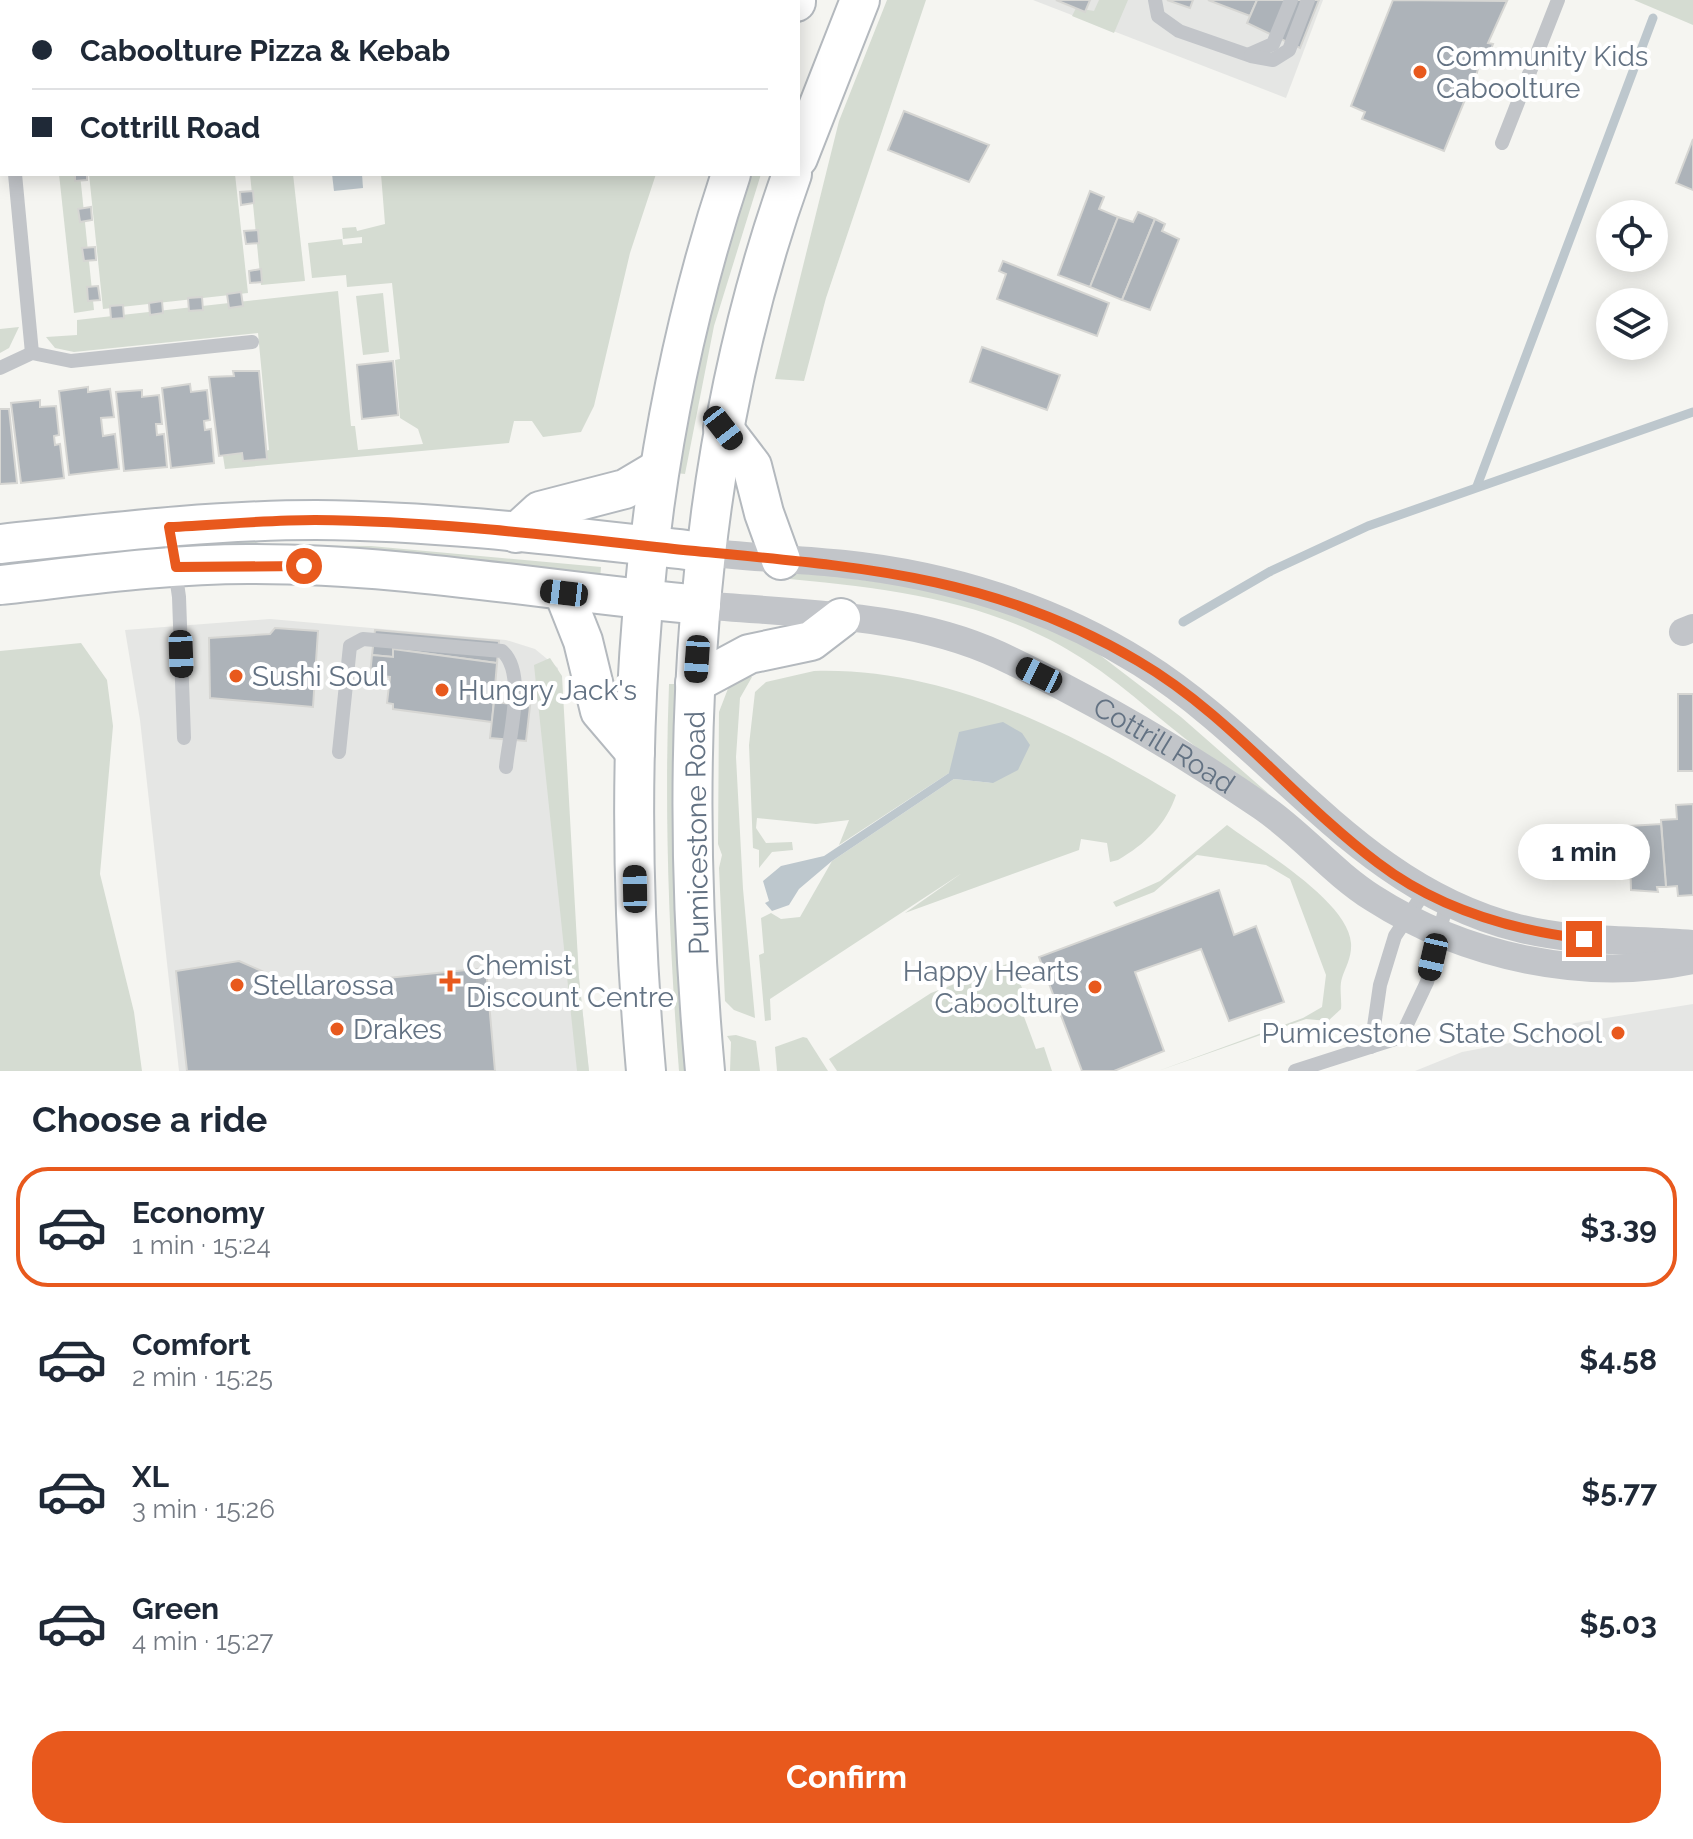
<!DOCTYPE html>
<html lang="en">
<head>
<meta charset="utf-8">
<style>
  :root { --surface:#fff; --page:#f2f2f3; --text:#1f2937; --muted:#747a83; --line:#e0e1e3; --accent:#e8591d }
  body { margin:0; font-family:Raleway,sans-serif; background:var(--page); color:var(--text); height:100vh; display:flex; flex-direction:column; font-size:30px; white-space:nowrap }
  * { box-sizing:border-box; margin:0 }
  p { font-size:26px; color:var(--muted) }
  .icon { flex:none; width:44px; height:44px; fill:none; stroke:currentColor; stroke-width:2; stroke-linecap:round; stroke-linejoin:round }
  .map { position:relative; height:1071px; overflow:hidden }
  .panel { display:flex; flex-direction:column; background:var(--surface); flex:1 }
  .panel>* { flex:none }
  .guide { position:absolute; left:0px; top:0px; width:800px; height:176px; box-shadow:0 4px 20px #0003; display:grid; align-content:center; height:176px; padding:0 32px; background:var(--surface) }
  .buttons { position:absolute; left:1596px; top:200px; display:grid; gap:16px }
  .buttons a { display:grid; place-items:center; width:72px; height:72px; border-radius:50%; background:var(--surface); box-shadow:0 4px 20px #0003; font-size:40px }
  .end { position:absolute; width:36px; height:36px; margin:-18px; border:10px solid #e8591d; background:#fff; box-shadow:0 0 0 4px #fff }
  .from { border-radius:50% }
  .bubble { position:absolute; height:56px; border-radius:28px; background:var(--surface); box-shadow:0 4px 20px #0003; font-size:26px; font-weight:700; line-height:56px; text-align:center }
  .car { position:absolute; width:24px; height:48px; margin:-24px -12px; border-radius:10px; box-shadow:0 0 6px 2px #0007; background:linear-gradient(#222 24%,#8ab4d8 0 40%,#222 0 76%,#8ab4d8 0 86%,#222 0) }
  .guide b { display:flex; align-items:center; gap:28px; height:76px; font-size:30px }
  .guide b+b { border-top:2px solid var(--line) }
  .guide i { width:20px; height:20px; background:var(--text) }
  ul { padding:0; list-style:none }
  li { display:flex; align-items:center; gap:24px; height:120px; margin:0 16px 12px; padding:0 16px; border:4px solid transparent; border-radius:32px }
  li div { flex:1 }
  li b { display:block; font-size:30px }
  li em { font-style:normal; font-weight:700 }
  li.on { border-color:var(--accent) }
  li>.icon { width:72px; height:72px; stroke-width:1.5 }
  h2 { padding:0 32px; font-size:36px; line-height:96px }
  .button { display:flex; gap:16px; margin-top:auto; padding:16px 32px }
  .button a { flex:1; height:92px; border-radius:32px; background:var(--accent); color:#fff; font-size:32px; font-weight:700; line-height:92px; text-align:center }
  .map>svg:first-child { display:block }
  .built { fill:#e5e6e4 }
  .green { fill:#d5dcd2 }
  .water { fill:#bdc7cd }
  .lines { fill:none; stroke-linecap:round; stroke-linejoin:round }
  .stream { stroke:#bdc7cd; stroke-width:9 }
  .building { fill:#adb3b9; stroke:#d6d6d3; stroke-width:2 }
  .secondary-casing { stroke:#b4b9be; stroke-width:42 }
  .lane { stroke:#c2c5c9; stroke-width:14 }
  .street { stroke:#c2c5c9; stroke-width:28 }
  .secondary { stroke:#fff; stroke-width:38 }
  .route { stroke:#e8591d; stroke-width:10 }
  .poi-dot { fill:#e8591d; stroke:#fff; stroke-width:3 }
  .labels { text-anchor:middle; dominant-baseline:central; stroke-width:8; stroke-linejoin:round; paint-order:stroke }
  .poi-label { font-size:28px; fill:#637283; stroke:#fff; text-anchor:start }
  .street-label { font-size:28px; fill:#637283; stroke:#fff }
</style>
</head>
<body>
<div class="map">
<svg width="1693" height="1071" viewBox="0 0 1693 1071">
  <rect width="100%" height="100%" fill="#f5f5f1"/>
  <!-- built -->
  <g class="built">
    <path d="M1033,0H1323L1286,98Z"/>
    <path d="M270,619L506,640L535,649L558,668L579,978L589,1071H179L140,720L125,630Z"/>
    <path d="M1693,1004V1071H1415L1462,1052L1510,1043L1575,1023Z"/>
  </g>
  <!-- green -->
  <g class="green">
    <path d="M887,0H926L826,298L804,381L775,379L839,121Z"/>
    <path d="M1099,0H1128L1114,33L1072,16L1076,8L1094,11Z"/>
    <path d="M1634,0H1693V25L1686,22Z"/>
    <path d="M59,174H80L94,310L74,313Z"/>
    <path d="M89,174H235L248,293L103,309Z"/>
    <path d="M250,174H293L305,281L261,285Z"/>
    <path d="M381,174H656L630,253L594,406L581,432L543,437L532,421H514L509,443L225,469L223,456L242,453L244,461L266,459L265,451L269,450L258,333L74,352L55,348L46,337L77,335V320L338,291L351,426H355L358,450L423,444L418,429L400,418L395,360L400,359L392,283L347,287L346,275L312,278L308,243L342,239L343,245L362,243V237L343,239L342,228L356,227L357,231L385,224Z"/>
    <path d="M749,174H761L714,326L685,474L676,473L695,362Z"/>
    <path d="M383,293L389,352L363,355L356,296Z"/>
    <path d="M19,327L9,348L0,353V329Z"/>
    <path d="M245,538L264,545L371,546L601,567L600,580L204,560L203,542Z"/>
    <path d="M780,569L946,591L1079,639L1181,717L1270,795C1253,785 1234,775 1218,763C1171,731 1131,690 1083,659C991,599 885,588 779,578Z"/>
    <path d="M81,643L107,680L113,726L100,874L134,1012L142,1071H0V651Z"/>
    <path d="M550,658L562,676L579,978L589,1071H577L534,665Z"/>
    <path d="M814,671C945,667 1066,730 1176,795C1166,825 1145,844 1118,860L1110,862L1107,843L1081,839L1079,850L905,913L962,873L770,999L771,1020L765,1021L759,955L764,953L761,918L771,913L781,919L800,917L832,861L954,779L993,783L949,773L839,845L849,820L816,824L757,818L756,828L766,843L792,842L793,850L772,852L759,868V850L753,848L749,745L755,692L766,682Z"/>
    <path d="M744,673L752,677L740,698L736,757L743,889L755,1018L734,1010L725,1001L719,868L722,855L718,844L719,712L729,686Z"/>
    <path d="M669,684H679L690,1071H679C669,942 664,813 669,684Z"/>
    <path d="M1227,825C1259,849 1348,901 1351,943C1352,957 1346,966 1342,978C1339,987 1342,1000 1341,1009L1328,1021L1306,1019L1158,1071L1303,1018L1322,1007L1326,975L1290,879L1266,865L1197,855L1154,892L1116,907L1113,902L1160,881Z"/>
    <path d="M1012,962L1027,1001L1020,1006L1036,1049L1044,1047L1052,1071H837L829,1059L931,993Z"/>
    <path d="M736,1035L756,1041L760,1071H730L731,1042L727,1036Z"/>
    <path d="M803,1037L807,1038L828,1071H777L775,1047Z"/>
  </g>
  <!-- water -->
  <g class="water">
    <path d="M332,174H362L363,188L334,191Z"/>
    <path d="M1003,722L1022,733L1030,745L1018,770L993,783L954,779L832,861L799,889L789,905L772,911L765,903L769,901L763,881L781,866L824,856L949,773L959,732Z"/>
  </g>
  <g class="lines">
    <!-- stream -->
    <g class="stream">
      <path d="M1477,486L1653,18"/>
      <path d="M1183,622L1271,571L1368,526L1693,412"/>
    </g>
  </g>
  <!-- building -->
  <g class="building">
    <path d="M26,0H76L60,2Z"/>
    <path d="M629,0H686L691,2H628Z"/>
    <path d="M1056,0H1090L1085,12Z"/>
    <path d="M1167,0H1193L1190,8Z"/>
    <path d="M1208,0H1257L1250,16Z"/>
    <path d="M1257,0H1319L1300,48L1247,23Z"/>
    <path d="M1393,0L1507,1L1488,43L1493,44L1484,67L1479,65L1470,98L1466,97L1444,151L1362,119L1365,112L1351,106Z"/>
    <path d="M904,111L989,145L969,182L888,150Z"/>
    <path d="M1693,139V190L1676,183Z"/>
    <path d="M75,174H87V180L75,181Z"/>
    <path d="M253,191L254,203L241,205L240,192Z"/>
    <path d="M1090,191L1104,197L1099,209L1118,217L1090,287L1058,275Z"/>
    <path d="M91,207L92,220L80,222L78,209Z"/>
    <path d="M1138,212L1155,219L1122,300L1090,287L1118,217L1133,222Z"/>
    <path d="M1155,219L1165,224L1162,231L1179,239L1150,310L1122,300Z"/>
    <path d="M258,230L259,243L246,244L244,231Z"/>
    <path d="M95,247L96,260L84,261L82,248Z"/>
    <path d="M1003,261L1109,303L1097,336L997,299L1006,274L999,271Z"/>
    <path d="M261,269L262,282L250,283L249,271Z"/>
    <path d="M98,286L100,300L88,301L87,287Z"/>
    <path d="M241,292L243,306L229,308L227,294Z"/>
    <path d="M202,297L203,310L189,311L188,298Z"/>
    <path d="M162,301L163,313L150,315L149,303Z"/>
    <path d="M123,305L124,318L111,319L110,306Z"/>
    <path d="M982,347L1060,375L1047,410L970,382Z"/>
    <path d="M393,361L398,415L362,419L357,365Z"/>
    <path d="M233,371H259L267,459L243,461L242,453L219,456L209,377L234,376Z"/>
    <path d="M190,384L191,392L207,390L210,420L204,421L205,430L211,429L214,463L171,468L162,388Z"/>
    <path d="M88,387V392L110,389L114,417L101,418L103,436L115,434L119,469L69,475L59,391Z"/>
    <path d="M142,390V397L159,395L162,424H156L157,435L164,434L167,467L124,471L116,392Z"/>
    <path d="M40,400V407L56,406L59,435L54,436L55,445L60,444L64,478L21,483L11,403Z"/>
    <path d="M0,409H9L17,483L0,484Z"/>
    <path d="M275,628L318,631L313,707L210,698L209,638L270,634Z"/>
    <path d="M375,630L499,641L497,663L393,649V657L372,655Z"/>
    <path d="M393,649L497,663L492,722L393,709V704L387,703L390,677L370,675L372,655L393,657Z"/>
    <rect x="1678" y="694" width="15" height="77"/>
    <path d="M494,702L530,706L526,741L490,738Z"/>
    <path d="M1693,804V895L1678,896L1677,886L1666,887L1661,820L1677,819L1676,805Z"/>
    <path d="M1661,824L1666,887H1657L1658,892L1631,890L1629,826Z"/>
    <path d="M1219,890L1234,935L1256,926L1284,1002L1229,1021L1201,949L1135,972L1164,1051L1114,1071H1082L1039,957Z"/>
    <path d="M239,961L298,987L486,968L495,1071H187L176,971Z"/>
  </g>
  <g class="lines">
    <defs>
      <g id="secondary">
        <path d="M796,2V0"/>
        <path d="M798,158L860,0"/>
        <path d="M723,428L752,466L764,513L781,560"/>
        <path d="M516,533L540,511L625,489L657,470"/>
        <path d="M0,544C105,533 211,520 316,520C446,521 576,538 705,552"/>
        <path d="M0,585C82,576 165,564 248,564C399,563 551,592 701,605"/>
        <path d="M564,593L583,641L600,711L635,752"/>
        <path d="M695,683L749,654L811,641L841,618"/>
        <path d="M646,1071C619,765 634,467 731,174"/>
        <path d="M705,1071C678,770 689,461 792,174"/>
      </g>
    </defs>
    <!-- secondary casing -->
    <use href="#secondary" class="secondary-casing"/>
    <!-- lane -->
    <g class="lane">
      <path d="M1155,0L1158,16L1179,31L1248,55L1273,44L1291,0"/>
      <path d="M345,2L364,0"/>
      <path d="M0,26L2,46"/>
      <path d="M1251,56L1273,60L1289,50L1308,0"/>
      <path d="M1502,143L1558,0"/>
      <path d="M15,174L32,353"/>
      <path d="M0,368L32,353L71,361L252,342"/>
      <path d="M169,527L179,597L184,738"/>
      <path d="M339,752L350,646L363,639L502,651C527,673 509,735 506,767"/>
      <path d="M1371,1047L1380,985L1395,936L1425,891"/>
      <path d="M1295,1071L1401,1037L1427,982L1447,902"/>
    </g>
    <!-- street -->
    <g class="street">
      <path d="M705,552C752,558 798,559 844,564C948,575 1052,607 1141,663C1274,746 1358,888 1518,928C1576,943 1635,939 1693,944"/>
      <path id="s1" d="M701,605C798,614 909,613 999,655C1090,698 1178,749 1261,806C1301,833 1332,872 1373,898C1465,957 1586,983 1693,960"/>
      <path d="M1683,632L1693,628"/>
    </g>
    <!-- secondary -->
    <use href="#secondary" class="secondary"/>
  </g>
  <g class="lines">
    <!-- route -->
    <path class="route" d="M304,566L176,567L169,527C218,525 266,520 315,520C435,521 555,536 674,549C844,566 986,571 1138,661C1229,714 1294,800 1378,863C1437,908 1511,930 1584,939"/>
  </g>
  <!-- markers -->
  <g class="poi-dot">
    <circle cx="1420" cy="72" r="8"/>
    <circle cx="236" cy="676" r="8"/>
    <circle cx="442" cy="690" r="8"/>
    <path d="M446 969h8v8h8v8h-8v8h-8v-8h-8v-8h8z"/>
    <circle cx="237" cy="985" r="8"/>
    <circle cx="1095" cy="987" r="8"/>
    <circle cx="337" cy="1029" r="8"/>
    <circle cx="1618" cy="1033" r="8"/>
  </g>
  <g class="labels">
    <!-- poi labels -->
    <g class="poi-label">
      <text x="1436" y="56">Community Kids<tspan x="1436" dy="32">Caboolture</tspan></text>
      <text x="252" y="676">Sushi Soul</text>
      <text x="458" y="690">Hungry Jack's</text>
      <text x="466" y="965">Chemist<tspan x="466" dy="32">Discount Centre</tspan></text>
      <text x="1079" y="971" text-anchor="end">Happy Hearts<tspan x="1079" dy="32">Caboolture</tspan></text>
      <text x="253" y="985">Stellarossa</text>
      <text x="353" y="1029">Drakes</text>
      <text x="1602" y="1033" text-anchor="end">Pumicestone State School</text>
    </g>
    <!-- street labels -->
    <g class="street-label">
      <text stroke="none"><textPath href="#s1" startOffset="492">Cottrill Road</textPath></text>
      <text transform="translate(697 833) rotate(-91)">Pumicestone Road</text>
    </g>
  </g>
</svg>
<div class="buttons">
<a><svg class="icon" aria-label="locate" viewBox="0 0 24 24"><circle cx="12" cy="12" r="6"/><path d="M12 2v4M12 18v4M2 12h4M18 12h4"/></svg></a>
<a><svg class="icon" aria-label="layers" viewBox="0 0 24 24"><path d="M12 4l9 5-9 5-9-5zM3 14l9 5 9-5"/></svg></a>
</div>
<i class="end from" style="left:304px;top:566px"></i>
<i class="end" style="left:1584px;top:939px"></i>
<div class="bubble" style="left:1518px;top:824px;width:132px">1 min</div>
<i class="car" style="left:723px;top:428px;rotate:142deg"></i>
<i class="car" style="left:564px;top:593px;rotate:277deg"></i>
<i class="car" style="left:181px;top:654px;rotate:178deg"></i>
<i class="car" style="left:697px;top:659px;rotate:184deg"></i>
<i class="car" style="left:1039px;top:675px;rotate:296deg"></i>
<i class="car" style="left:635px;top:889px;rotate:359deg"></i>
<i class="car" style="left:1433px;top:957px;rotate:193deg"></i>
<div class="guide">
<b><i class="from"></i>Caboolture Pizza &amp; Kebab</b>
<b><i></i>Cottrill Road</b>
</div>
</div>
<section class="panel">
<h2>Choose a ride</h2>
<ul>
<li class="on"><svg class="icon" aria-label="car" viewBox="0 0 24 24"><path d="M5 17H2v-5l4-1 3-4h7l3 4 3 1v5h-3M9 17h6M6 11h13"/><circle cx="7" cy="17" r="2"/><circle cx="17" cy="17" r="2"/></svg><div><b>Economy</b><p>1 min · 15:24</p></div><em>$3.39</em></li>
<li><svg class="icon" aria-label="car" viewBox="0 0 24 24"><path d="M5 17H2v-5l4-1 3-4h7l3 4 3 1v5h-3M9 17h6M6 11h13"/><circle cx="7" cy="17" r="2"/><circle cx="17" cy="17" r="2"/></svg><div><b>Comfort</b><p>2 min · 15:25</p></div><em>$4.58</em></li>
<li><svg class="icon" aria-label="car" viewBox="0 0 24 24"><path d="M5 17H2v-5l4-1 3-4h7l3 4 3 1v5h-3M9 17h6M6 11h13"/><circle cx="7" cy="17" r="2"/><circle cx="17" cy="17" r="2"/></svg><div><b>XL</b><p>3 min · 15:26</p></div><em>$5.77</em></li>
<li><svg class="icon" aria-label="car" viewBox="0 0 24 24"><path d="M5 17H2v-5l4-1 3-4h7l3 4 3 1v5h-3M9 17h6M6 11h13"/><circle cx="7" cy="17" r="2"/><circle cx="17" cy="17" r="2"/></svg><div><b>Green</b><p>4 min · 15:27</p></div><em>$5.03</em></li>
</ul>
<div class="button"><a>Confirm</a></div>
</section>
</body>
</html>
